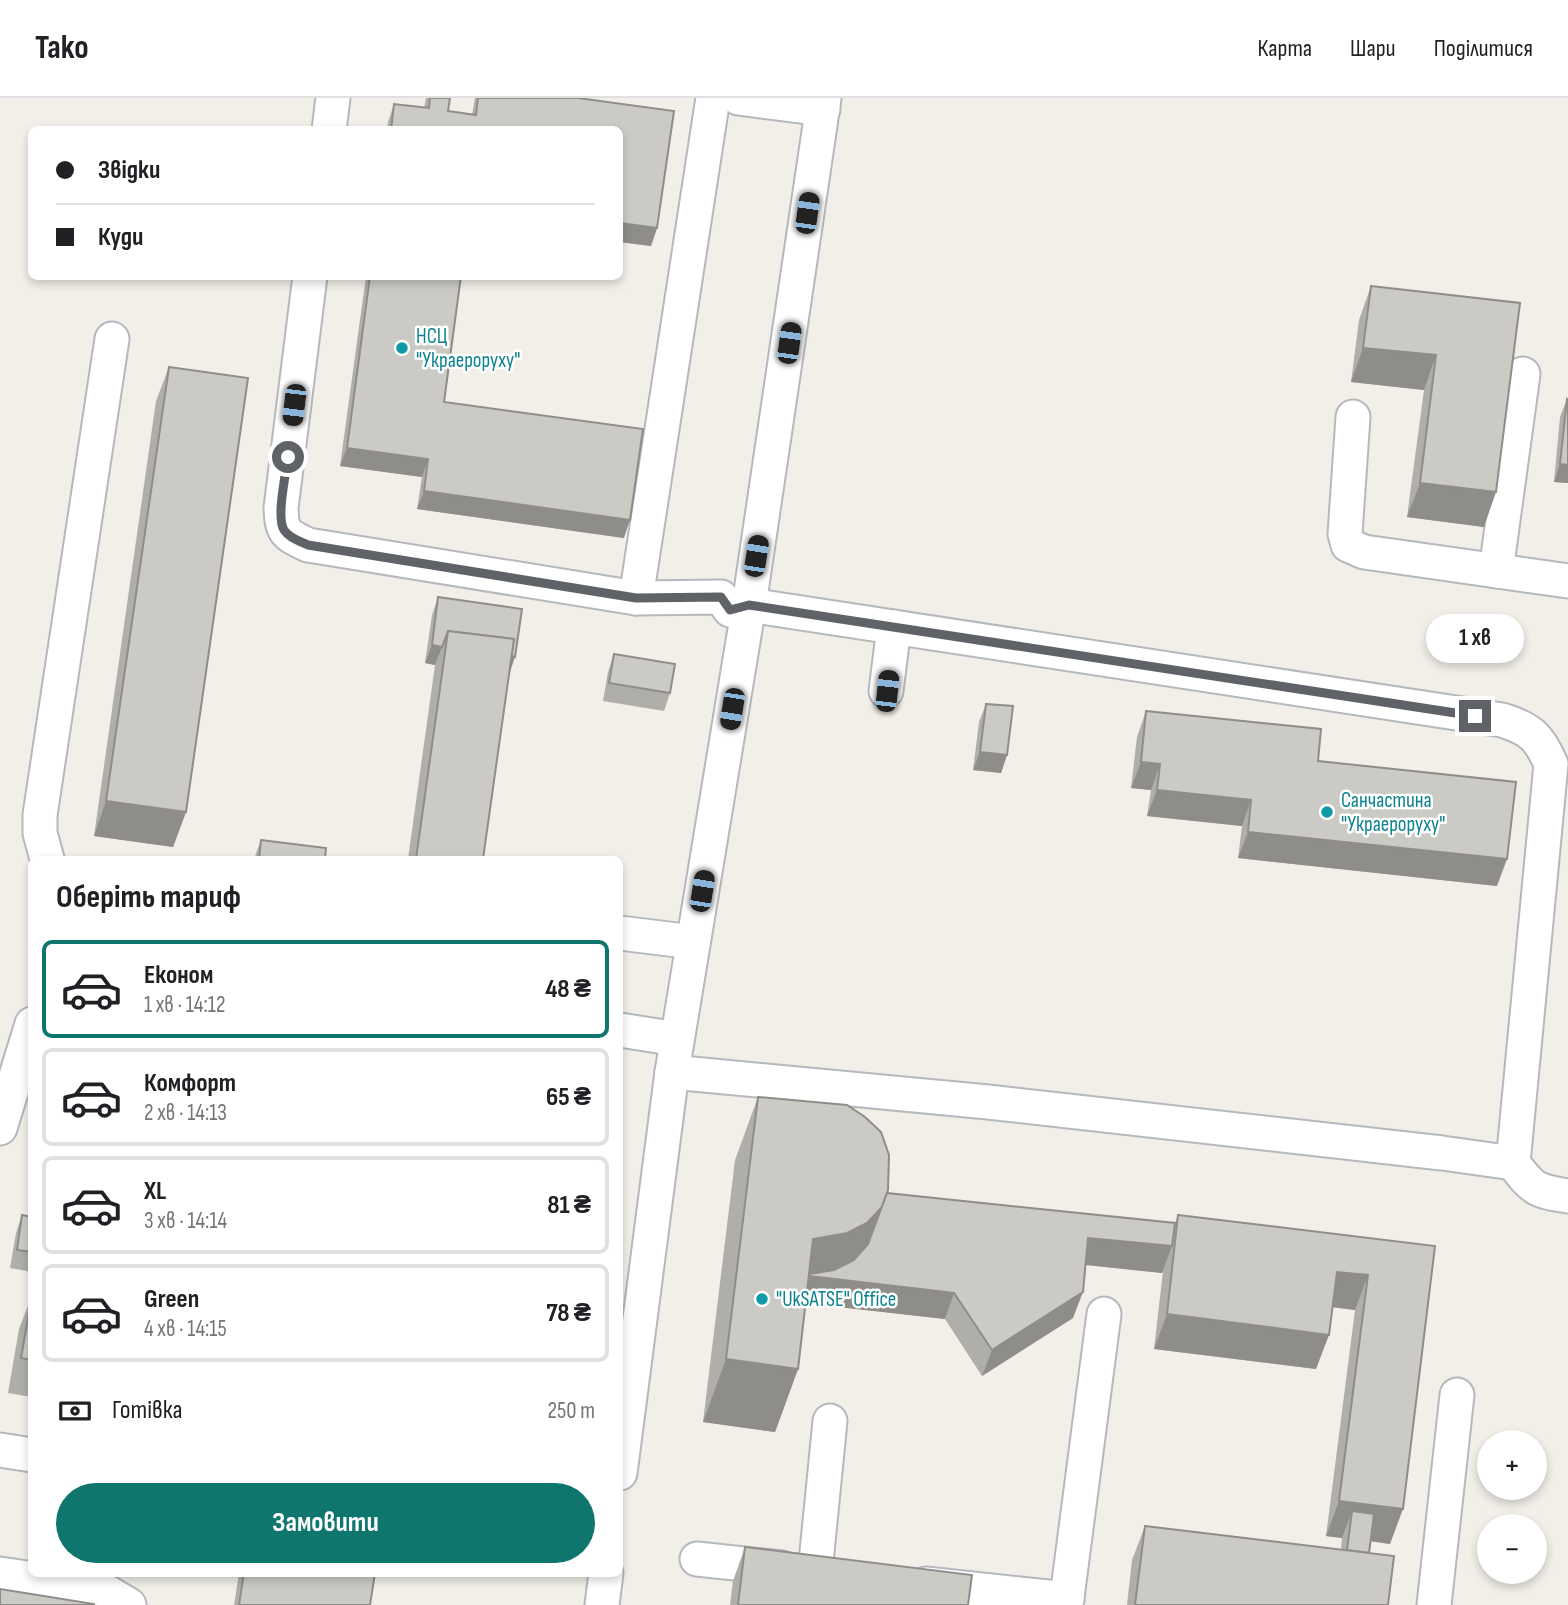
<!DOCTYPE html>
<html lang="uk">
<head>
<meta charset="utf-8">
<style>
  :root { --surface:#fff; --page:#f6f6f6; --text:#202124; --muted:#757577; --line:#e0e0e0; --accent:#0f766e }
  body { margin:0; font-family:"Sofia Sans Condensed",sans-serif; background:var(--page); color:var(--text); height:100vh; display:flex; flex-direction:column; font-size:26px; white-space:nowrap }
  * { box-sizing:border-box; margin:0 }
  p { font-size:23px; color:var(--muted) }
  .icon { flex:none; width:38px; height:38px; fill:none; stroke:currentColor; stroke-width:2; stroke-linecap:round; stroke-linejoin:round }
  .map { position:relative; flex:1; overflow:hidden }
  .details { position:absolute; left:28px; top:758px; width:595px; height:721px; display:flex; flex-direction:column; background:var(--surface); border-radius:10px; box-shadow:0 4px 10px #0003 }
  .details>* { flex:none }
  .top-card { position:absolute; left:28px; top:28px; width:595px; height:154px; border-radius:10px; box-shadow:0 4px 10px #0003; display:grid; align-content:center; height:154px; padding:0 28px; background:var(--surface) }
  .buttons { position:absolute; left:1477px; top:1332px; display:grid; gap:14px }
  .buttons a { display:grid; place-items:center; width:70px; height:70px; border-radius:50%; background:var(--surface); box-shadow:0 4px 10px #0003; font-size:35px }
  .end { position:absolute; width:32px; height:32px; margin:-16px; border:9px solid #5f6368; background:#fff; box-shadow:0 0 0 4px #fff }
  .from { border-radius:50% }
  .bubble { position:absolute; height:49px; border-radius:24px; background:var(--surface); box-shadow:0 4px 10px #0003; font-size:23px; font-weight:700; line-height:49px; text-align:center }
  .car { position:absolute; width:21px; height:42px; margin:-21px -10px; border-radius:9px; box-shadow:0 0 5px 2px #0007; background:linear-gradient(#222 24%,#8ab4d8 0 40%,#222 0 76%,#8ab4d8 0 86%,#222 0) }
  .top-card b { display:flex; align-items:center; gap:24px; height:66px; font-size:26px }
  .top-card b+b { border-top:2px solid var(--line) }
  .top-card i { width:18px; height:18px; background:var(--text) }
  ul { padding:0; list-style:none }
  li { display:flex; align-items:center; gap:21px; height:98px; margin:0 14px 10px; padding:0 14px; border:4px solid var(--line); border-radius:10px }
  li div { flex:1 }
  li b { display:block; font-size:26px }
  li em { font-style:normal; font-weight:700 }
  li.on { border-color:var(--accent) }
  li>.icon { width:63px; height:63px; stroke-width:1.5 }
  h2 { padding:0 28px; font-size:32px; line-height:84px }
  .pay { display:flex; align-items:center; gap:18px; height:77px; padding:0 28px; font-size:26px }
  .pay p { margin-inline-start:auto }
  .action { display:flex; gap:14px; margin-top:auto; padding:14px 28px }
  .action a { flex:1; height:80px; border-radius:42px; background:var(--accent); color:#fff; font-size:28px; font-weight:700; line-height:80px; text-align:center }
  header { display:flex; align-items:center; gap:42px; box-sizing:border-box; height:98px; padding:0 35px; background:var(--surface); border-bottom:2px solid var(--line) }
  header strong { font-size:33px }
  nav { display:flex; gap:38px; margin-inline-start:auto; font-size:24px }
  .map>svg:first-child { display:block }
  .lines { fill:none; stroke-linecap:round; stroke-linejoin:round }
  .minor-casing { stroke:#b5b8bc; stroke-width:37 }
  .minor { stroke:#fff; stroke-width:33 }
  .wall { fill:#afaea9 }
  .shaded-wall { fill:#8f8d8a }
  .building { fill:#cccac5; stroke:#8f8d8a; stroke-width:2 }
  .route { stroke:#5f6368; stroke-width:9 }
  .culture-dot { fill:#0f9aa8; stroke:#fff; stroke-width:2.5 }
  .labels { text-anchor:middle; dominant-baseline:central; stroke-width:5; stroke-linejoin:round; paint-order:stroke }
  .culture-label { font-size:21px; fill:#0d838f; stroke:#fff; text-anchor:start }
</style>
</head>
<body>
<header>
<strong>Tako</strong>
<nav><a>Карта</a><a>Шари</a><a>Поділитися</a></nav>
</header>
<div class="map">
<svg width="1568" height="1507" viewBox="0 0 1568 1507">
  <rect width="100%" height="100%" fill="#f1efe8"/>
  <g class="lines">
    <defs>
      <g id="minor">
        <path d="M738,0L823,11"/>
        <path d="M329,32L333,0"/>
        <path d="M310,178L281,410C282,435 285,436 308,447L636,500L721,499L730,512L749,507L1502,622C1531,631 1539,639 1551,666L1513,1065"/>
        <path d="M1353,319L1345,436L1348,447L1364,454L1568,483"/>
        <path d="M1496,473L1523,276"/>
        <path d="M636,500L713,0"/>
        <path d="M886,593L894,529"/>
        <path d="M47,761L40,735V717L112,241"/>
        <path d="M620,835L693,844"/>
        <path d="M620,932L677,941"/>
        <path d="M672,974L988,1004L1442,1055L1513,1065C1533,1091 1535,1093 1568,1098"/>
        <path d="M0,1030L32,926"/>
        <path d="M0,1352L32,1357"/>
        <path d="M620,1375L672,974L749,507L824,0"/>
        <path d="M697,1461L782,1470"/>
        <path d="M815,1474L830,1323"/>
        <path d="M0,1476L102,1491L129,1507"/>
        <path d="M926,1486L1067,1501"/>
        <path d="M602,1507L606,1475"/>
        <path d="M1066,1507L1104,1216"/>
        <path d="M1434,1507L1457,1297"/>
      </g>
    </defs>
    <!-- minor casing -->
    <use href="#minor" class="minor-casing"/>
    <!-- minor -->
    <use href="#minor" class="minor"/>
  </g>
  <!-- wall -->
  <g class="wall">
    <path d="M426,0H450L448,13L472,17L475,0H478V5V0H578L674,13L657,130L651,148L620,144V32H387L388,24L394,6L424,10Z"/>
    <path d="M366,178H461L444,304L624,440L417,411L422,379L340,368Z"/>
    <path d="M1371,188L1520,205L1484,429L1407,419L1424,292L1351,284L1359,222Z"/>
    <path d="M169,269L186,714L173,749L94,738L156,303Z"/>
    <path d="M1567,301L1568,385L1554,384L1560,319Z"/>
    <path d="M438,499L509,577L483,761H408L435,567L425,565L432,517Z"/>
    <path d="M614,556L670,595L664,613L603,603L608,574Z"/>
    <path d="M986,606L1007,657L1001,675L973,672L979,624Z"/>
    <path d="M1146,613L1318,663L1497,788L1238,760L1242,728L1147,718L1151,692L1131,690L1137,639Z"/>
    <path d="M261,742L325,761H254Z"/>
    <path d="M758,999L887,1095L1175,1125L1178,1117L1435,1148L1390,1446L1371,1443L1369,1455L1388,1507H1127L1132,1462L1145,1428L1341,1452L1342,1440L1326,1438L1355,1212L1332,1209L1316,1271L1154,1251L1163,1173L1162,1175L1085,1167L1073,1220L982,1278L945,1221L805,1205L798,1271L775,1334L703,1324L735,1062Z"/>
    <path d="M22,1117L32,1119V1174L10,1170L16,1135Z"/>
    <path d="M32,1197V1299L8,1295L19,1231Z"/>
    <path d="M745,1449L968,1507H730L733,1483Z"/>
    <path d="M239,1475H375L370,1507H234Z"/>
  </g>
  <!-- shaded-wall -->
  <g class="shaded-wall">
    <path d="M620,125L657,130L651,148L620,144Z"/>
    <path d="M1363,250L1436,257L1424,292L1351,284Z"/>
    <path d="M347,350L428,361L422,379L340,368Z"/>
    <path d="M1560,366L1568,367V385L1554,384Z"/>
    <path d="M1420,385L1496,394L1484,429L1407,419Z"/>
    <path d="M424,393L630,422L624,440L417,411Z"/>
    <path d="M432,547L442,549L435,567L425,565Z"/>
    <path d="M445,549L515,559L509,577Z"/>
    <path d="M980,654L1007,657L1001,675L973,672Z"/>
    <path d="M1141,664L1160,666L1151,692L1131,690Z"/>
    <path d="M1157,692L1251,702L1242,728L1147,718Z"/>
    <path d="M106,703L186,714L173,749L94,738Z"/>
    <path d="M1248,734L1507,761L1497,788L1238,760Z"/>
    <path d="M882,1109L954,1195L945,1221L793,1204L813,1141Z"/>
    <path d="M1088,1140L1172,1148L1162,1175L1078,1166Z"/>
    <path d="M1337,1174L1368,1177L1355,1212L1324,1208Z"/>
    <path d="M1083,1194L1073,1220L982,1278L992,1252Z"/>
    <path d="M1167,1216L1329,1237L1316,1271L1154,1251Z"/>
    <path d="M726,1261L798,1271L775,1334L703,1324Z"/>
    <path d="M1339,1403L1403,1411L1390,1446L1348,1440L1352,1413L1342,1440L1326,1438Z"/>
  </g>
  <!-- building -->
  <g class="building">
    <path d="M430,0H450L448,13L476,17L478,0H578L674,13L657,130L620,125V32H391L394,6L429,10Z"/>
    <path d="M370,178H461L444,304L643,331L630,422L424,393L428,361L347,350Z"/>
    <path d="M1371,188L1520,205L1496,394L1420,385L1436,257L1363,250Z"/>
    <path d="M169,269L248,280L186,714L106,703Z"/>
    <path d="M1567,301L1568,302V367L1560,366Z"/>
    <path d="M438,499L522,511L515,559L511,558L514,541L448,533L442,549L432,547Z"/>
    <path d="M448,533L514,541L483,761H416Z"/>
    <path d="M614,556L675,566L670,595L609,585Z"/>
    <path d="M986,606L1013,608L1007,657L980,654Z"/>
    <path d="M1146,613L1321,631L1318,663L1516,684L1507,761L1248,734L1251,702L1157,692L1160,666L1141,664Z"/>
    <path d="M261,742L326,750L325,761H259Z"/>
    <path d="M758,999L847,1007L865,1019L881,1034L889,1057L888,1092L882,1109L867,1125L847,1135L813,1141L798,1271L726,1261Z"/>
    <path d="M887,1095L1175,1125L1172,1148L1088,1140L1083,1194L992,1252L954,1195L809,1178V1176L834,1172L854,1162L868,1146Z"/>
    <path d="M22,1117L32,1119V1154L17,1152Z"/>
    <path d="M1178,1117L1435,1148L1403,1411L1339,1403L1368,1177L1337,1174L1329,1237L1167,1216Z"/>
    <path d="M32,1197V1262L21,1260Z"/>
    <path d="M1352,1413L1374,1416L1369,1455L1347,1452Z"/>
    <path d="M1145,1428L1394,1458L1388,1507H1135Z"/>
    <path d="M745,1449L972,1477L968,1507H738Z"/>
    <path d="M244,1475H375L370,1507H239Z"/>
    <path d="M0,1491L94,1506V1507H0Z"/>
  </g>
  <g class="lines">
    <!-- route -->
    <path class="route" d="M288,359C286,375 276,419 284,432C289,440 300,443 308,447L636,500L721,499L730,512L749,507L1475,618"/>
  </g>
  <!-- markers -->
  <g class="culture-dot">
    <circle cx="402" cy="250" r="7"/>
    <circle cx="1327" cy="714" r="7"/>
    <circle cx="762" cy="1201" r="7"/>
  </g>
  <g class="labels">
    <!-- culture labels -->
    <g class="culture-label">
      <text x="416" y="238">НСЦ<tspan x="416" dy="24">"Украероруху"</tspan></text>
      <text x="1341" y="702">Санчастина<tspan x="1341" dy="24">"Украероруху"</tspan></text>
      <text x="776" y="1201">"UkSATSE" Office</text>
    </g>
  </g>
</svg>
<div class="buttons">
<a>+</a>
<a>−</a>
</div>
<i class="end from" style="left:288px;top:359px"></i>
<i class="end" style="left:1475px;top:618px"></i>
<div class="bubble" style="left:1426px;top:516px;width:98px">1 хв</div>
<i class="car" style="left:807px;top:115px;rotate:8deg"></i>
<i class="car" style="left:789px;top:245px;rotate:8deg"></i>
<i class="car" style="left:294px;top:307px;rotate:187deg"></i>
<i class="car" style="left:756px;top:458px;rotate:9deg"></i>
<i class="car" style="left:887px;top:593px;rotate:6deg"></i>
<i class="car" style="left:732px;top:611px;rotate:189deg"></i>
<i class="car" style="left:702px;top:793px;rotate:9deg"></i>
<div class="top-card">
<b><i class="from"></i>Звідки</b>
<b><i></i>Куди</b>
</div>
<section class="details">
<h2>Оберіть тариф</h2>
<ul>
<li class="on"><svg class="icon" aria-label="car" viewBox="0 0 24 24"><path d="M5 17H2v-5l4-1 3-4h7l3 4 3 1v5h-3M9 17h6M6 11h13"/><circle cx="7" cy="17" r="2"/><circle cx="17" cy="17" r="2"/></svg><div><b>Економ</b><p>1 хв · 14:12</p></div><em>48 ₴</em></li>
<li><svg class="icon" aria-label="car" viewBox="0 0 24 24"><path d="M5 17H2v-5l4-1 3-4h7l3 4 3 1v5h-3M9 17h6M6 11h13"/><circle cx="7" cy="17" r="2"/><circle cx="17" cy="17" r="2"/></svg><div><b>Комфорт</b><p>2 хв · 14:13</p></div><em>65 ₴</em></li>
<li><svg class="icon" aria-label="car" viewBox="0 0 24 24"><path d="M5 17H2v-5l4-1 3-4h7l3 4 3 1v5h-3M9 17h6M6 11h13"/><circle cx="7" cy="17" r="2"/><circle cx="17" cy="17" r="2"/></svg><div><b>XL</b><p>3 хв · 14:14</p></div><em>81 ₴</em></li>
<li><svg class="icon" aria-label="car" viewBox="0 0 24 24"><path d="M5 17H2v-5l4-1 3-4h7l3 4 3 1v5h-3M9 17h6M6 11h13"/><circle cx="7" cy="17" r="2"/><circle cx="17" cy="17" r="2"/></svg><div><b>Green</b><p>4 хв · 14:15</p></div><em>78 ₴</em></li>
</ul>
<div class="pay"><svg class="icon" aria-label="cash" viewBox="0 0 24 24"><path d="M3 7h18v10H3z"/><circle cx="12" cy="12" r="2"/></svg>Готівка<p>250 m</p></div>
<div class="action"><a>Замовити</a></div>
</section>
</div>
</body>
</html>
